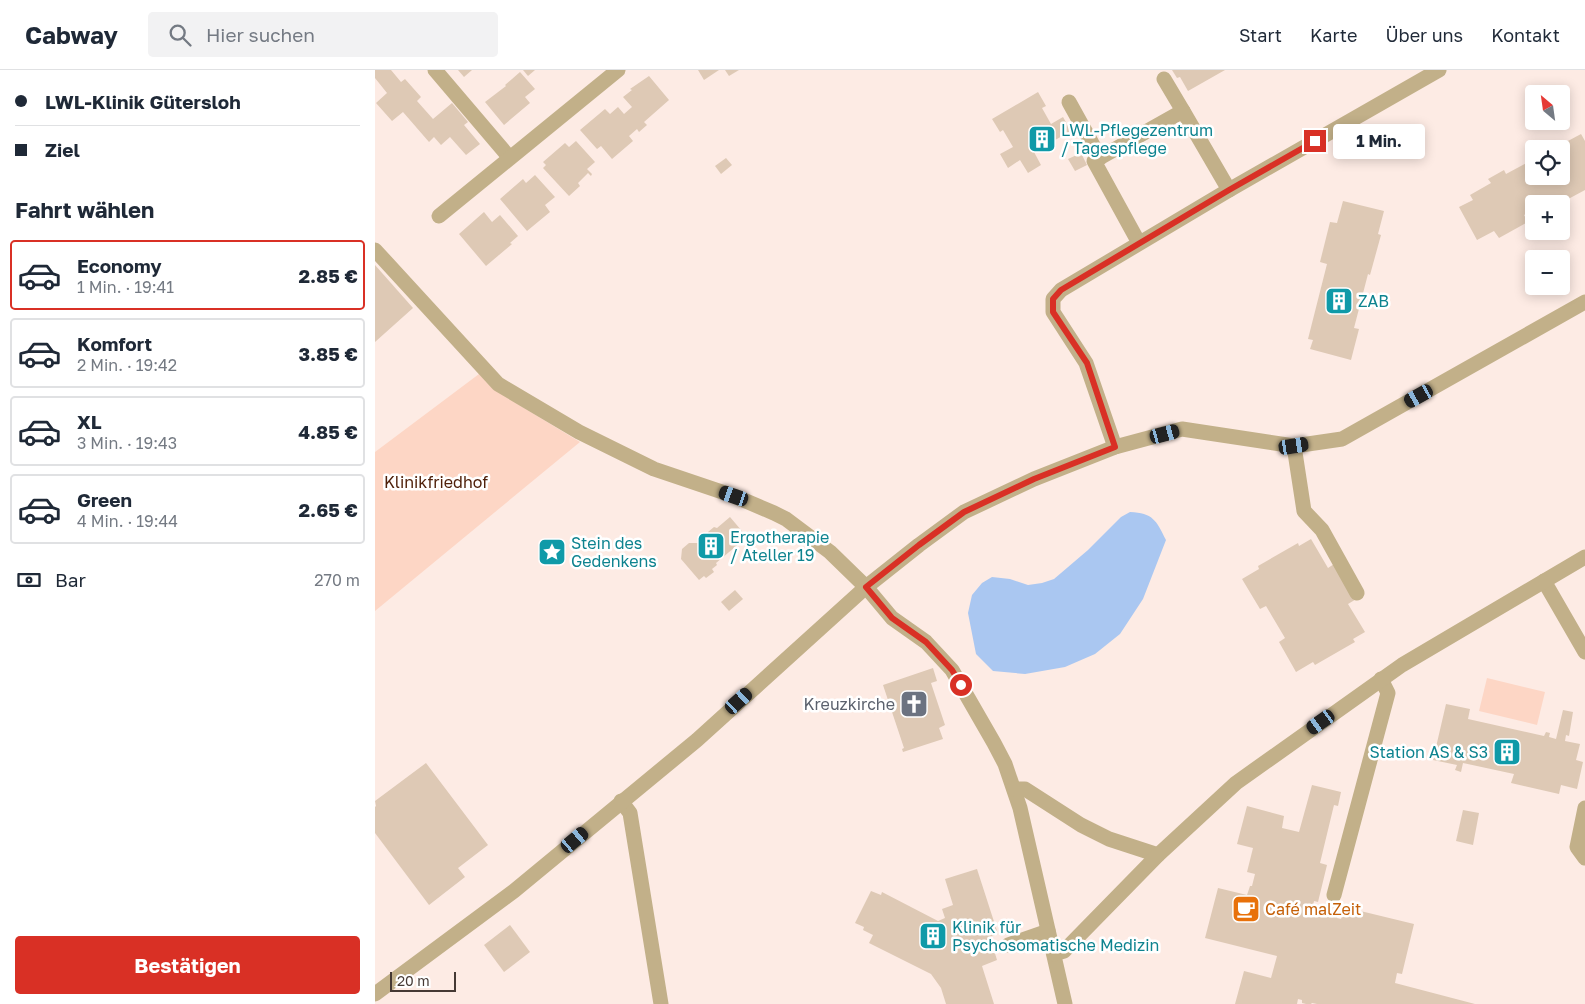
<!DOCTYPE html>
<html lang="de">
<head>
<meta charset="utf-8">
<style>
  :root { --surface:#fff; --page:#f2f2f3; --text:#1f2937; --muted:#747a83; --line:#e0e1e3; --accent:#d93025 }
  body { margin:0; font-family:"Golos Text",sans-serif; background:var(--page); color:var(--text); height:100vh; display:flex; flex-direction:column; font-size:19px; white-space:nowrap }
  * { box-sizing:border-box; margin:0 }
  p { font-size:16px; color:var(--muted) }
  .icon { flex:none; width:28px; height:28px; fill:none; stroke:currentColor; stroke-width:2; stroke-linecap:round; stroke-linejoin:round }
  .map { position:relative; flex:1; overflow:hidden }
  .side { display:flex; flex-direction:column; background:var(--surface); width:375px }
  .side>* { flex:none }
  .banner { display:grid; align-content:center; height:110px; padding:0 15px; background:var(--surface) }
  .needle { width:32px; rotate:331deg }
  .buttons { position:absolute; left:1150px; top:15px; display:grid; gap:10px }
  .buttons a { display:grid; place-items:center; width:45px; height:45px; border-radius:5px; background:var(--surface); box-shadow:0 2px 12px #0003; font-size:25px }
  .scale { position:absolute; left:15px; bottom:12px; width:66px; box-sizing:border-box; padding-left:5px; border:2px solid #453934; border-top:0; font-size:14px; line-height:18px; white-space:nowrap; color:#453934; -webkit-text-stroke:4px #fff; paint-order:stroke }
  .end { position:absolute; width:22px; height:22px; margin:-11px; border:6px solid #d93025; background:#fff; box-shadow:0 0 0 2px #fff }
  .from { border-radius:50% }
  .bubble { position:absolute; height:35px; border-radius:5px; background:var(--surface); box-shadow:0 2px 12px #0003; font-size:16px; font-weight:700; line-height:35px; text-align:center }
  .car { position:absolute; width:15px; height:30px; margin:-15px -8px; border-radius:6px; box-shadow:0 0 4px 1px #0007; background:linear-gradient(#222 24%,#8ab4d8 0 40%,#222 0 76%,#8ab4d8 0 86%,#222 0) }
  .banner b { display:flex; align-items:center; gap:18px; height:48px; font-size:19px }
  .banner b+b { border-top:1px solid var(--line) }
  .banner i { width:12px; height:12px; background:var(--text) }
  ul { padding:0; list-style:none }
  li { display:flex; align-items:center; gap:15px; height:70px; margin:0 10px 8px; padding:0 5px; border:2px solid var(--line); border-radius:5px }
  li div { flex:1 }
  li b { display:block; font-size:19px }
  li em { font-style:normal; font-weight:700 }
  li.selected { border-color:var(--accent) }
  li>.icon { width:45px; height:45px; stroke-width:1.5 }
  h2 { padding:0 15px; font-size:22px; line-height:60px }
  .pay { display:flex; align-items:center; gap:12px; height:55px; padding:0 15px; font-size:19px }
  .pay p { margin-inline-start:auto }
  .button { display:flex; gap:10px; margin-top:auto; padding:10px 15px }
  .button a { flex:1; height:58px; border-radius:5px; background:var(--accent); color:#fff; font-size:20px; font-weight:700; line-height:58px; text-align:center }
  header { display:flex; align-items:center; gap:30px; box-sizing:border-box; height:70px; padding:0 25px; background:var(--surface); border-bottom:1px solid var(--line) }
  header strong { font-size:24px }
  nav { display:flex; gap:28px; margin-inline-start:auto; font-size:18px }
  .search { width:350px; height:45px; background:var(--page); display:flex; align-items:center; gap:12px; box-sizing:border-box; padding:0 18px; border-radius:5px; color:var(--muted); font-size:19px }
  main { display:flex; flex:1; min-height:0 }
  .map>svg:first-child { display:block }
  .green { fill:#fdd6c5 }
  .water { fill:#aac7f1 }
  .building { fill:#dec9b5 }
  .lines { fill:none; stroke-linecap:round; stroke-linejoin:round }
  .minor { stroke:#c2b089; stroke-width:15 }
  .route { stroke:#d93025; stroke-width:6 }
  .labels { text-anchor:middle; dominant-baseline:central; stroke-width:5; stroke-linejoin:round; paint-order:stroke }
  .culture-label { font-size:16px; fill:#0d838f; stroke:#fff; text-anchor:start }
  .park-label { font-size:16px; fill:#4f200a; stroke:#fff }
  .worship-label { font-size:16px; fill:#5b616d; stroke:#fff; text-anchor:end }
  .food-label { font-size:16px; fill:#c56008; stroke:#fff; text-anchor:start }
</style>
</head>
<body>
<header>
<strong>Cabway</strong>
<div class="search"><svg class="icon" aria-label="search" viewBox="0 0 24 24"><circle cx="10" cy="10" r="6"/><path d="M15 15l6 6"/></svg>Hier suchen</div>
<nav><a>Start</a><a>Karte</a><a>Über uns</a><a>Kontakt</a></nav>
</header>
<main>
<section class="side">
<div class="banner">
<b><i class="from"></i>LWL-Klinik Gütersloh</b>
<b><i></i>Ziel</b>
</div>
<h2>Fahrt wählen</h2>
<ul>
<li class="selected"><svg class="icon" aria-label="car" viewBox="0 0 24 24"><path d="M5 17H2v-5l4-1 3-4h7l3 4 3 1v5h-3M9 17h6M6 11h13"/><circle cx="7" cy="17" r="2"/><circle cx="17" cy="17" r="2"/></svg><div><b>Economy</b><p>1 Min. · 19:41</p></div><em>2.85 €</em></li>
<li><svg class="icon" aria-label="car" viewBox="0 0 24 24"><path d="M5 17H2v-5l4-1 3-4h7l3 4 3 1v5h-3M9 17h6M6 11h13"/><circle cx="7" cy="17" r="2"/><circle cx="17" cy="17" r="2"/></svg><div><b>Komfort</b><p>2 Min. · 19:42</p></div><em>3.85 €</em></li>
<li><svg class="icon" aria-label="car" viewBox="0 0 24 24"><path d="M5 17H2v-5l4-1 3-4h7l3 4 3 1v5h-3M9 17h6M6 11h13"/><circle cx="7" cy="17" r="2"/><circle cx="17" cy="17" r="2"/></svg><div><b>XL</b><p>3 Min. · 19:43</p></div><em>4.85 €</em></li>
<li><svg class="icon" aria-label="car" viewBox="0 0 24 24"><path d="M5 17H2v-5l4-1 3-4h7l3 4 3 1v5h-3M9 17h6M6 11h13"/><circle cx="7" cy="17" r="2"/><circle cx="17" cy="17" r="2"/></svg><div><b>Green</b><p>4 Min. · 19:44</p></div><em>2.65 €</em></li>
</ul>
<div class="pay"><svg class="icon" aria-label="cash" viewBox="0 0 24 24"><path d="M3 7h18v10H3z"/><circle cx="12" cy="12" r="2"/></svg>Bar<p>270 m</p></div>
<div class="button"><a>Bestätigen</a></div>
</section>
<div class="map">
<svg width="1210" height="934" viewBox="0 0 1210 934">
  <rect width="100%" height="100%" fill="#fdebe4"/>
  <!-- green -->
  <g class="green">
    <path d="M104,304L118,319L205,372L0,541V382Z"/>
    <path d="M1112,608L1170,622L1162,655L1104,641Z"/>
  </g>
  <!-- water -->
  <path class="water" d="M755,442C778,443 781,450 791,470L768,529L745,564L720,584L690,597L650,604L618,601L601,584L593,543L597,525L607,513L617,507L635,509L653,515L667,513L679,509L713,480L746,447Z"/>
  <!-- building -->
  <g class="building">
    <path d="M0,0H16L26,12L30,9L46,27L42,31L58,49L77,33L93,52L89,55L105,74L91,85L75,67L66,75L59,67L54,72L28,42L17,51L1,33L12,23L0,8Z"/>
    <path d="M83,0H97L89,7Z"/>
    <path d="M148,0H160L153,6Z"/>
    <path d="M323,0H344L329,10Z"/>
    <path d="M350,0H364L354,6Z"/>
    <path d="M797,0H850L813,21L805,7L802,8Z"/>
    <path d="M145,2L160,19L150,27L155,33L129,55L110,32L131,16L130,15Z"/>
    <path d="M274,6L294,30L269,52L272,55L264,62L262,59L254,66L258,71L237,89L226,76L222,79L205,60L230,39L235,44L243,37L249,44L257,37L248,27L257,20L255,19Z"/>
    <path d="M663,22L671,36L667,38L676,54L688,47L696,61L659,82L666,95L653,103L645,90L633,98L625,84L638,77L628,60L625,62L617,49Z"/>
    <path d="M1206,64L1210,71V120L1184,134H1176L1175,132L1171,134H1159V140L1149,145L1153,152L1124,168L1119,161L1102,170L1084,137L1098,130L1095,125L1116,113L1113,109L1129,100L1131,104L1159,89V106H1186V79H1178Z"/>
    <path d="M201,71L220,92L212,99L217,104L216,106L213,103L203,113L205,116L194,126L168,98L171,95L168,92L190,73L194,77Z"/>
    <path d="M706,83L712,95L700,101L693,89Z"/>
    <path d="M351,88L357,95L346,104L340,96Z"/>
    <path d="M160,105L180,127L170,135L175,142L152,161L125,129L148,109L151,113Z"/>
    <path d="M968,131L1009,141L1003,164L1006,165L995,205L993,204L979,258L984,259L976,290L935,279L938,270L933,269L952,194L945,192L955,152L962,153Z"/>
    <path d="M109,142L117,152L125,145L143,166L135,173L137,174L111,196L84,164Z"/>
    <path d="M0,195L38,238L0,272Z"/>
    <path d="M355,447L372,467L341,493L342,495L337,499L339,502L331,508L329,506L324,510L306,489L307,479L314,473H324L333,466V462L339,457L342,458Z"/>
    <path d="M936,469L953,498L962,492L983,528L973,534L990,562L978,569L980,572L940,595L938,592L921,602L904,572L910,568L891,536L885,539L867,509L884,499L883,496L923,473L924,476Z"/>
    <path d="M360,520L368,529L354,541L346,532Z"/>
    <path d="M558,598L562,611L556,613L570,655L564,658L568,669L528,682L527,679L529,678L508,615Z"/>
    <path d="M1071,634L1095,639L1093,649L1169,666L1171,662L1175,663L1174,667L1181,669L1188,640L1198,642L1194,666L1191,665L1190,671L1205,674L1201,690L1208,692L1202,719L1186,715L1184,724L1136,713L1139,704L1088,693L1086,702L1080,700L1082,695L1058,690Z"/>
    <path d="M51,693L113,775L83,798L90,807L54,835L0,763V737L1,736L0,731Z"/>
    <path d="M937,715L966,722L963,736L959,735L945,793L952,795L943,832L939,831L937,841L953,845V843L963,845L962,848L966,849L969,837L1039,854L1027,904L1022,903L1020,913L1100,934H942L937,933L936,934H931L927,933V930L923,929L922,934H860L869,901L896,908L902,886L830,868L843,818L872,825L875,816H877L880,804L872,802L878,778L862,774L872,736L909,746L907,758L924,762Z"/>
    <path d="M1088,740L1104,743L1098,775L1081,771Z"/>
    <path d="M602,799L623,864L615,867L622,890L607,896L619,934H571L566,918L556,904L494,873L498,865L488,860L489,857L480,853L496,821L506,825L507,822L563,851L570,848L567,839L578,835L570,809Z"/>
    <path d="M135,855L155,882L129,902L109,875Z"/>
  </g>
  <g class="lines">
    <!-- minor -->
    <g class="minor">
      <path d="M60,0L134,87"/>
      <path d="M789,9L808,41"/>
      <path d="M694,32L725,88"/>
      <path d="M64,146L243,0"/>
      <path d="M764,173L719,91L808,41L854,120"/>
      <path d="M0,180L123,314L204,362L279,399L359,426L399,443L411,449L455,482L491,517L517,548L551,572L577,600L619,673L630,694L645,738L690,934"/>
      <path d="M919,376L929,441L947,460L982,523"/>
      <path d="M740,377L711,293L678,242V229L686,220L854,120L1064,0"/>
      <path d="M1169,511L1210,582"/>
      <path d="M639,719H650L706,755L734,769L783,785"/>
      <path d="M246,731L255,743L286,934"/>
      <path d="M1210,738L1202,777L1210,788"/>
      <path d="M959,825L1013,623L1006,609"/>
      <path d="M633,875L673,861"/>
      <path d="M679,884L689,881L783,785L861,713L1027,595L1210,487"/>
      <path d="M0,924L139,821L322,670L491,517L544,475L589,442L659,409L740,377L807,359L919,376L967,369L1210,232"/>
    </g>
  </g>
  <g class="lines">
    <!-- route -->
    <path class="route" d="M586,615L577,600L551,572L517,548L491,517L544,475L589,442L659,409L740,377L712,293L678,242V229L686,220L854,120L940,71"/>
  </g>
  <!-- icons -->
  <defs>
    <symbol id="building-square" viewBox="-11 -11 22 22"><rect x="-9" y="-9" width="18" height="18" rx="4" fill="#0f9aa8" stroke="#fff"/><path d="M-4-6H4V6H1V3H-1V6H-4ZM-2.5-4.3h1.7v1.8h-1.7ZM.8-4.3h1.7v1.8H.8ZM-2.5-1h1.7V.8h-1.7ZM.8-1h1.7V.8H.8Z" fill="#fff"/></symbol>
    <symbol id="sight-square" viewBox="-11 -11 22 22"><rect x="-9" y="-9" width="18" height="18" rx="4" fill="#0f9aa8" stroke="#fff"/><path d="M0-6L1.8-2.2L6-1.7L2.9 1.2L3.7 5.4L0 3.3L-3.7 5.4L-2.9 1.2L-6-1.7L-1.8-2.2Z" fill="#fff"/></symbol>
    <symbol id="church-square" viewBox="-11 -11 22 22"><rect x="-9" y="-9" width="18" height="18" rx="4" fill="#6b7280" stroke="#fff"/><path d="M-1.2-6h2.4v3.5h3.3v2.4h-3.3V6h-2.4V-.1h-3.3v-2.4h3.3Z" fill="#fff"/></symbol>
    <symbol id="cafe-square" viewBox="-11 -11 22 22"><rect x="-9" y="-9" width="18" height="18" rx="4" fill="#e8710a" stroke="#fff"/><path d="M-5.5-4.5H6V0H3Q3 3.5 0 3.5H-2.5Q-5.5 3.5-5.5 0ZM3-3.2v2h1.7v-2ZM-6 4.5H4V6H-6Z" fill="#fff"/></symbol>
  </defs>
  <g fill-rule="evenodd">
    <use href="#building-square" x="651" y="53" width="32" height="32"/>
    <use href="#building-square" x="948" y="215" width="32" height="32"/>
    <use href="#building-square" x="320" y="460" width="32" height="32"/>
    <use href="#sight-square" x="161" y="466" width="32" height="32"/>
    <use href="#church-square" x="523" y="618" width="32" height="32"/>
    <use href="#building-square" x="1116" y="666" width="32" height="32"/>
    <use href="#cafe-square" x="855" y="823" width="32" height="32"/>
    <use href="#building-square" x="542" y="850" width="32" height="32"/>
  </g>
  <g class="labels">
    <!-- culture labels -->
    <g class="culture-label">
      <text x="686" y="60">LWL-Pflegezentrum<tspan x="686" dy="18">/ Tagespflege</tspan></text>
      <text x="983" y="231">ZAB</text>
      <text x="355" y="467">Ergotherapie<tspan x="355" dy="18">/ Ateller 19</tspan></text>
      <text x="196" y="473">Stein des<tspan x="196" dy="18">Gedenkens</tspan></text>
      <text x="1113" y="682" text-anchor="end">Station AS &amp; S3</text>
      <text x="577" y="857">Klinik für<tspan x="577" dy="18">Psychosomatische Medizin</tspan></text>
    </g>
    <!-- park labels -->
    <g class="park-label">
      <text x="61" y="412">Klinikfriedhof</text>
    </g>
    <!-- worship labels -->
    <g class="worship-label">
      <text x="520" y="634">Kreuzkirche</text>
    </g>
    <!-- food labels -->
    <g class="food-label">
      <text x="890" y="839">Café malZeit</text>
    </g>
  </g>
</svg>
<div class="buttons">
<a><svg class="needle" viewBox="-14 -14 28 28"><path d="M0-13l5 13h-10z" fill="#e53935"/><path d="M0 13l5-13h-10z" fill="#747a83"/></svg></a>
<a><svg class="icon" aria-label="locate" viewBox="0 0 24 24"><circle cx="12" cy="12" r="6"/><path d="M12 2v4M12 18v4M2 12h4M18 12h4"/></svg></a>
<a>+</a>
<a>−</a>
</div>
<div class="scale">20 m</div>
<i class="end from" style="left:586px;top:615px"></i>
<i class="end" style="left:940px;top:71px"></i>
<div class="bubble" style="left:958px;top:54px;width:92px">1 Min.</div>
<i class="car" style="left:1044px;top:326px;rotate:241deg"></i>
<i class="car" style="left:790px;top:364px;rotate:75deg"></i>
<i class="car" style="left:919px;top:376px;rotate:81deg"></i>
<i class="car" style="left:359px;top:426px;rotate:289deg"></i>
<i class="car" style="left:364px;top:631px;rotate:48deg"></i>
<i class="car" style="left:946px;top:652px;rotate:235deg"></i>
<i class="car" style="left:200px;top:770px;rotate:50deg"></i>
</div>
</main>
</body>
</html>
